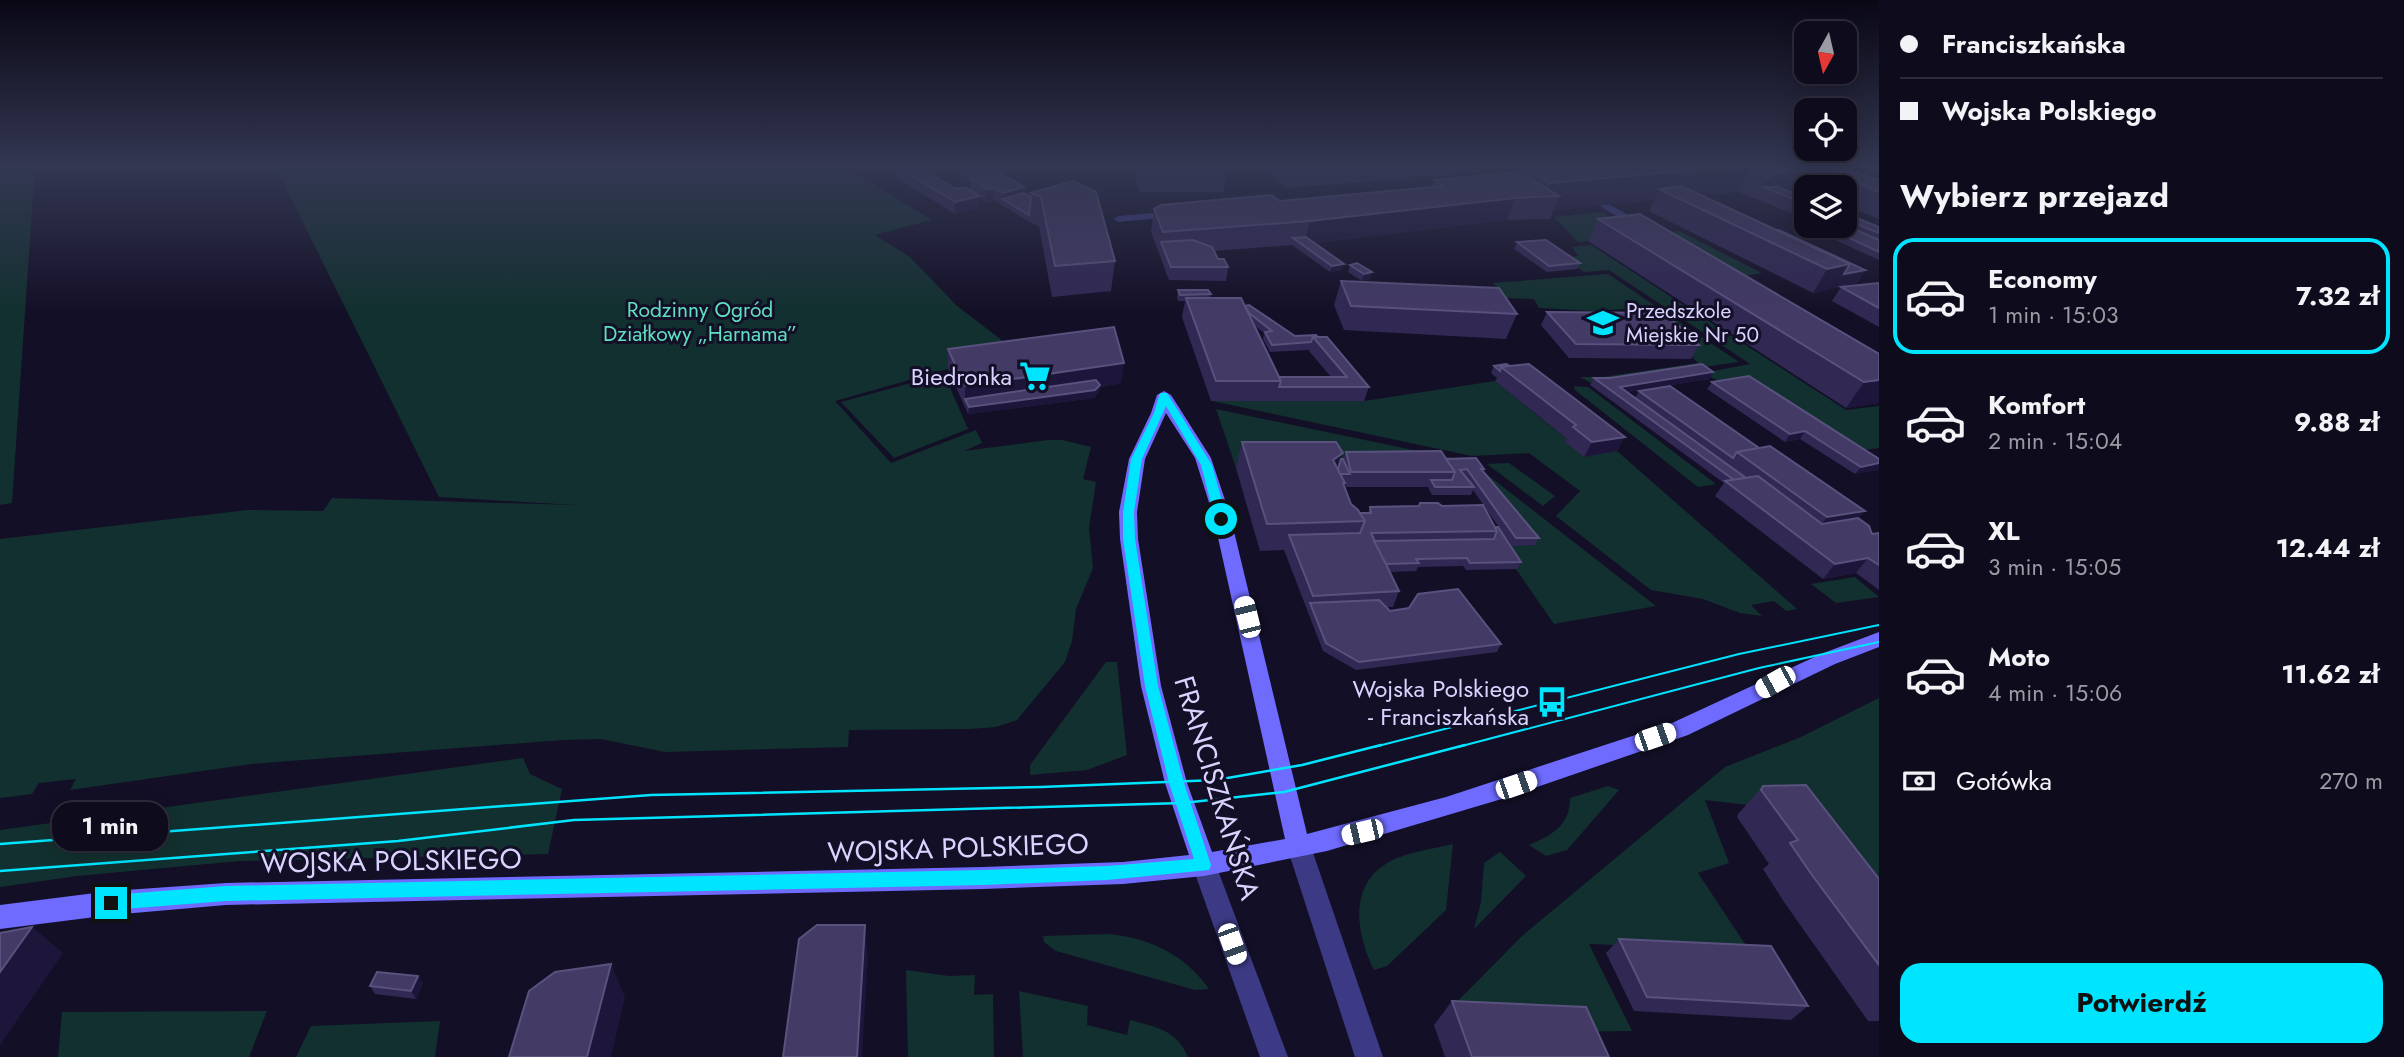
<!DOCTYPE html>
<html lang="pl">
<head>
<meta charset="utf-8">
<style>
  :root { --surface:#0e0b1c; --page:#171425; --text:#f1f3f6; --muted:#9b9ba3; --line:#2e2b3b; --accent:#00e5ff }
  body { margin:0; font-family:Jost,sans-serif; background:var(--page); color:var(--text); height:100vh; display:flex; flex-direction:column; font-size:26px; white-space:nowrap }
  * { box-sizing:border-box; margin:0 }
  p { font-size:23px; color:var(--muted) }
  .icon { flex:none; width:38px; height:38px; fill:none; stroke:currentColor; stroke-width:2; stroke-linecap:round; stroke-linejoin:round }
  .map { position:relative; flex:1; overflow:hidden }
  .side { display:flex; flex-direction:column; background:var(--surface); width:525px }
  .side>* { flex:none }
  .banner { display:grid; align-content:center; height:154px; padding:0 21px; background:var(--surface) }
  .needle { width:46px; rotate:188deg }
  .fabs { position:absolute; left:1794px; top:21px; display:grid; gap:14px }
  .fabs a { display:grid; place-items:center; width:63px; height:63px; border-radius:14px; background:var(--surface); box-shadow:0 4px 18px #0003,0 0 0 2px var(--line); font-size:35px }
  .end { position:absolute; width:32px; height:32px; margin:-16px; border:9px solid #00e5ff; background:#111; box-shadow:0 0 0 4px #111 }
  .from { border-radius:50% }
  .bubble { position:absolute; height:49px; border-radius:21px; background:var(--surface); box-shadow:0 4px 18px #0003,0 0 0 2px var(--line); font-size:23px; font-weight:700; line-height:49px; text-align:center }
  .car { position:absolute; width:21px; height:42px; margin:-21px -10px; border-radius:9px; box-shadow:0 0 5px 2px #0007; background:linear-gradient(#fff 24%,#345 0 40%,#fff 0 76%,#345 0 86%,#fff 0) }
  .banner b { display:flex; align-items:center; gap:24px; height:66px; font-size:26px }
  .banner b+b { border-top:2px solid var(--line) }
  .banner i { width:18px; height:18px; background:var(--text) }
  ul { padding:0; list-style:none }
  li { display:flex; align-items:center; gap:21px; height:116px; margin:0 14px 10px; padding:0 7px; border:4px solid transparent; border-radius:21px }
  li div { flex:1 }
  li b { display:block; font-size:26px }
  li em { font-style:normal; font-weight:700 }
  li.on { border-color:var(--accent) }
  li>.icon { width:63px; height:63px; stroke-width:1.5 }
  h2 { padding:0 21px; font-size:32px; line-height:84px }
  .pay { display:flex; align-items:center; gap:18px; height:77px; padding:0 21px; font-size:26px }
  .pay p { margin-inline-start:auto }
  .button { display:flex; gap:14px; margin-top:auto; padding:14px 21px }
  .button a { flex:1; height:80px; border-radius:21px; background:var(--accent); color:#111; font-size:28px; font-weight:700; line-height:80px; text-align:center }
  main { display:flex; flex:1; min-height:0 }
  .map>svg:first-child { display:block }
  .green { fill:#12302f }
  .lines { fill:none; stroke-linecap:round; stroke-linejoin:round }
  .minor { fill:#3d3a85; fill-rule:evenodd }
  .tertiary { fill:#3d3a85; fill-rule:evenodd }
  .secondary { fill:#6f6bff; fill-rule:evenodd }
  .tram-far1 { stroke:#00e5ff; stroke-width:2 }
  .tram { stroke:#00e5ff; stroke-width:2.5 }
  .wall { fill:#312854; fill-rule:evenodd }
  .shaded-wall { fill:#1d163a }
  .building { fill:#433a66; stroke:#5a527e; stroke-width:2 }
  .route { fill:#00e5ff }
  .labels { text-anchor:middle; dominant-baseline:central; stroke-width:6; stroke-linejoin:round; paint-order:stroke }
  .far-park-label { font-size:21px; fill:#5fe0c0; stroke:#130f26 }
  .far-poi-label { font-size:21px; fill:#d9d4ff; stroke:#130f26; text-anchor:start }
  .poi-label { font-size:24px; fill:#d9d4ff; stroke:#130f26; text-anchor:end }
  .near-street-label { font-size:28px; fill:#d9d4ff; stroke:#130f26 }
</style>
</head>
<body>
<main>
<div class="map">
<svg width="1879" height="1057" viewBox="0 0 1879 1057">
  <rect width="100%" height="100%" fill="#130f26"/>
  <!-- green -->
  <g class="green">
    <path d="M0,166H35L12,503L0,505Z"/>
    <path d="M275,166H844L932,220L875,235L910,257L956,305L1026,359L948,369L835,401L891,463L976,430L982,443L964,451L1048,440H1062L1091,447L1083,479L1096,482L1089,528L1093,568L1076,609L1072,641L1065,662L1017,720L996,727L970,729L849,730L848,747L665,752L601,739L563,740L251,764L70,790L76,779L39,783L32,794L0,798V539L248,510L323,511L332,498L574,505L439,497Z"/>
    <path d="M1602,212L1660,249L1629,237L1578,242L1554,217Z"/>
    <path d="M1679,231L1762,273L1744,276L1669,232Z"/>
    <path d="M1591,245L1846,410L1879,406V448L1855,451L1703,373L1750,364L1609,270L1584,272L1564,258L1578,256L1572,247Z"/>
    <path d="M1608,274L1739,362L1591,383L1580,377H1602L1698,363L1661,325L1639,308L1593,311L1539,308L1534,299L1504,298L1493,283Z"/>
    <path d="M944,374L968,429L894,458L841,402Z"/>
    <path d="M1495,381L1568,440L1617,451L1797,609L1786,611L1774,601L1751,605L1762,616L1740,613L1703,599L1651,590L1556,516L1580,491L1529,453L1472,456L1212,401H1364Z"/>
    <path d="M1574,386L1588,387L1716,484L1698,487L1575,390Z"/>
    <path d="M1216,409L1471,462L1656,606L1554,624L1500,546L1534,545L1472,466L1236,468Z"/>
    <path d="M1509,463L1555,496L1543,506L1487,464Z"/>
    <path d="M1855,577L1879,597L1836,603L1811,584Z"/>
    <path d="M1106,662H1117L1127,755L1087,770L1030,775V765Z"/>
    <path d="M1879,698V932L1791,810L1705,800L1729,863L1698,873L1749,950L1589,944L1632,1031L1563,1032L1434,1025L1522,936L1725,767L1801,737Z"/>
    <path d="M523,758L530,774L562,789L548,854L240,861L77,876L0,887V830Z"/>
    <path d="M1608,786L1619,790L1567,850L1546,856L1529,845C1552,835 1570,826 1570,798Z"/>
    <path d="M1453,844L1446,910L1387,966L1374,970C1357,934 1347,886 1389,862C1406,852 1433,849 1453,844Z"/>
    <path d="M1500,852L1526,876L1474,929L1481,902L1484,863Z"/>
    <path d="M1108,934C1150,938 1184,954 1209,989L1195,990L1056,951L1044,942L1043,936Z"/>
    <path d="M906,970L949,976L975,975L974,995L993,994L994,1057H908Z"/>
    <path d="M1019,991L1088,1006L1087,1025L1127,1035L1130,1020C1156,1027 1177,1030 1188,1057H1023Z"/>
    <path d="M267,1011L249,1057H58L62,1012Z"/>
    <path d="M440,1021L435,1057H296L311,1026Z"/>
  </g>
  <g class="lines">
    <!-- minor -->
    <g class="minor">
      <path d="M1605,202L1648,226L1650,228L1640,230L1601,207V203Z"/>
      <path d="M1176,211L1182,214L1180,216L1119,222L1113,219L1119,216Z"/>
    </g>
    <!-- tertiary -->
    <g class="tertiary">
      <path d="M1299,836L1307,839L1311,847L1383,1057H1355L1287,847L1291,839Z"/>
      <path d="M1204,854L1213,857L1288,1057H1260L1192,865L1195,857Z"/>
    </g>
    <!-- secondary -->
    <path class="secondary" d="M1164,391L1171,395L1211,458L1230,515L1307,834L1446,797L1672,723L1821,654L1879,632V647L1835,664L1688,735L1505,798L1327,851L1204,876L1123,884L983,889L226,905L111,915L0,929V905L111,891L226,883L983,867L1123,862L1189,855L1165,783L1141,686L1120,539L1119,512L1129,459L1151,413L1157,395ZM1166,413L1195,458L1213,515L1285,839L1212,852L1187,783L1161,686L1138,539L1137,512L1145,459Z"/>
    <!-- tram-far1 -->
    <g class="tram-far1">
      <path d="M1374,747L1739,654L1879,625"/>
      <path d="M1458,747L1759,668L1879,642"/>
    </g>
    <!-- tram -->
    <g class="tram">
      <path d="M0,844L651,795L1041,787L1216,780L1302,765L1381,745"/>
      <path d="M0,871L398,841L574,820L1183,803L1284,792L1465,745"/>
    </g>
  </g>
  <!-- wall -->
  <g class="wall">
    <path d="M878,166H988L1031,197V193L1073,181L1115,261L1111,291L1052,297L1039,226L1029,222L994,200L986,202L979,196L978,208L955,214ZM946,168L970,182V190L956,189L930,173Z"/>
    <path d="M1134,166H1228L1223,192H1140L1133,173Z"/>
    <path d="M1264,166H1504L1477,168L1476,173L1287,188L1264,168Z"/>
    <path d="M1520,166L1852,169L1851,171L1879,180V219L1844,205V187H1806L1791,192L1806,198V219L1739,192L1701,196L1865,270L1857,283L1813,293L1649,211L1654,200L1553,210L1550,219L1507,220L1314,243L1342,270L1330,272L1292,245L1214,251L1218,259L1228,267L1226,281L1169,280L1151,232L1154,209L1280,201L1431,187L1434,180L1518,172Z"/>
    <path d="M1844,213L1879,227V260L1833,239L1838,232L1822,226H1844Z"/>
    <path d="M1598,219L1879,354V403L1846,408L1588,241Z"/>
    <path d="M1517,242L1580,263L1577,269L1547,272L1514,249Z"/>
    <path d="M1357,263L1370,279L1362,281L1348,272L1350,265Z"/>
    <path d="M1341,281L1517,314L1506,339L1344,330L1334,305Z"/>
    <path d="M1879,283V327L1832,301L1841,287Z"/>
    <path d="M1178,290L1211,294L1210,298L1245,306L1295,336L1316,335L1369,387L1364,401H1211L1182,317L1185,301H1178L1177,297ZM1255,326L1264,333L1263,339L1270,352L1309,350V351L1331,377H1279Z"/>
    <path d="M1547,312L1699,345L1691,359L1569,358L1541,325Z"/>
    <path d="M948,349L1121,383L1100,387L1099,392L1094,398L968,414L948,369Z"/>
    <path d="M1506,364L1617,451L1584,457L1565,442L1567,439L1495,381L1497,378L1491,373L1494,366Z"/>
    <path d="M1713,372L1709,379L1628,392L1635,398L1639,391L1859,519L1872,534L1879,533V590L1856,573L1823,579L1715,496L1724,483L1590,385L1594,378H1610Z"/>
    <path d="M1712,382L1879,459L1855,474L1800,439L1785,442L1707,389Z"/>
    <path d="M1242,442L1341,459H1343L1346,452L1446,459L1484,469L1483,471L1539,538L1535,545L1512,546L1473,490L1471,495H1432L1428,487H1346L1345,482L1344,487L1351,504L1360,513H1368L1370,507L1419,506L1420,503L1442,506L1495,527L1521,562L1517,569L1466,570L1463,566L1418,567L1416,571L1389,572L1399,591L1393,607H1386L1390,611L1501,644L1497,652L1356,670L1323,651L1284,550L1260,551L1236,468Z"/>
    <path d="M1763,786L1879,879V1021H1868L1784,902L1763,869L1769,864L1737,817L1738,814Z"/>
    <path d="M1619,939L1808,1006L1791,1020L1634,1011L1606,953Z"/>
    <path d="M423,983L416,999L375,994L370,986Z"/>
    <path d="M1452,1001L1609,1057H1445L1434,1025Z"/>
  </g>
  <!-- shaded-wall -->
  <g class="shaded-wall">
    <path d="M917,166H946V168L918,178Z"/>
    <path d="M1738,166H1753L1739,192L1678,198L1659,189L1654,200L1553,210L1559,196L1545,197L1550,183Z"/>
    <path d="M1824,168L1813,187H1806V190L1780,193L1764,187L1769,177L1776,173Z"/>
    <path d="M1024,187V199H1003V193Z"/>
    <path d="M994,188V200L986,202L987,189Z"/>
    <path d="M979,196L978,208L955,214V202Z"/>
    <path d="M1515,198L1507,220L1304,244L1310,221Z"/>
    <path d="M1344,264L1342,270L1330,272L1332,266Z"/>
    <path d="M1850,264L1865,270L1857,283L1813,293L1827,269Z"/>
    <path d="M1372,272L1370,279L1362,281L1364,274Z"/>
    <path d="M1124,363L1121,383L1100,387L1099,392L1094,398L968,414L969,407L965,399V386Z"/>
    <path d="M1713,372L1709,379L1616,394L1620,387Z"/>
    <path d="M1879,380V403L1846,408L1864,382Z"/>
    <path d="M1805,431L1800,439L1785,442L1790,434Z"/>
    <path d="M1625,437L1617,451L1584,457L1592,442Z"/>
    <path d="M1343,453L1334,480L1333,460Z"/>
    <path d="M1879,463V470L1855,474L1861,467Z"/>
    <path d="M1865,511L1848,533L1810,539L1827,517Z"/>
    <path d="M1868,558L1856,573L1823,579L1835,564Z"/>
    <path d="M865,925L868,959L862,1057H857Z"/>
    <path d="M32,927L63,953L0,1045V972Z"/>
    <path d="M611,964L625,997L611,1057H587Z"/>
    <path d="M418,976L423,983L416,999L411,991Z"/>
  </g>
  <!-- building -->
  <g class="building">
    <path d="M896,166H917L956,189L965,187L979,196L955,202Z"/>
    <path d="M963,166H988L1024,187L1003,193L994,188L987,189L970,178L980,176Z"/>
    <path d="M1520,166H1738L1550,183Z"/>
    <path d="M1753,166H1838L1879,180V192L1824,168L1776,173L1769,177L1751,171Z"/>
    <path d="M1838,166H1846L1852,169H1847Z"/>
    <path d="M1518,172L1559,196L1515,198L1310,221L1163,232L1154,209L1161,205L1271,195L1280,201L1443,186L1434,180Z"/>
    <path d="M1073,181L1096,192L1115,261L1055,266L1041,197L1031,193Z"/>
    <path d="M1681,186L1850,264L1827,269L1659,189Z"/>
    <path d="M1763,187H1778L1806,198V204Z"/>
    <path d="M1024,193L1031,197L1029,215L1003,199Z"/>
    <path d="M1844,213L1879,227V233L1844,219Z"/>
    <path d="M1640,214L1879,354V380L1864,382L1598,219Z"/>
    <path d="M1776,230H1779L1865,270L1844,274L1850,264Z"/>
    <path d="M1856,230L1879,240V252L1837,232Z"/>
    <path d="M1306,237L1344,264L1332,266L1293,238Z"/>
    <path d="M1193,240L1212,247L1218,259H1224L1228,267H1171L1161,242Z"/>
    <path d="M1546,240L1580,263L1549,266L1517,242Z"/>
    <path d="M1357,263L1372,272L1364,274L1350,265Z"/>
    <path d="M1341,281L1499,288L1517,314L1351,306Z"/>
    <path d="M1879,283V308L1841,287Z"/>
    <path d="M1178,290H1208L1211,294L1180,295Z"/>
    <path d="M1186,298H1241L1281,381H1216Z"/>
    <path d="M1249,305L1295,336L1316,335L1318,337H1313L1311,342L1272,345L1265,332L1272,331L1249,313L1245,306Z"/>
    <path d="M1547,312L1665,313L1699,345L1576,344Z"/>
    <path d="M1114,327L1124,363L965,386L948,349Z"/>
    <path d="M1313,337H1327L1369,387H1279L1281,381L1279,377H1347Z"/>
    <path d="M1506,364L1510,366L1501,367L1500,371L1494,366Z"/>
    <path d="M1529,364L1625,437L1592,442L1573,427L1576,425L1501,367Z"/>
    <path d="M1702,364L1713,372L1620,387L1746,478L1734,480L1594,378H1610Z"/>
    <path d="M1749,376L1879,459V463L1861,467L1805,431L1790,434L1712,382Z"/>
    <path d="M1096,380L1100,385L1095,390L969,407L965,399Z"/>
    <path d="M1670,386L1759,448L1737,452L1733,458L1639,391Z"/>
    <path d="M1242,442H1336L1343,453L1333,460L1345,483H1343L1351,504L1358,510L1365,521L1267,524Z"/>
    <path d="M1770,446L1865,511L1827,517L1737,452Z"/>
    <path d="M1441,451L1455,472H1351L1346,452Z"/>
    <path d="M1476,458L1484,469H1481L1539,538H1516L1467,469L1460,470L1474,487H1435L1431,480H1452L1455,472L1446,459Z"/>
    <path d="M1341,459H1343L1350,474H1340L1338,469Z"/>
    <path d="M1758,476L1822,524L1858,518L1869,526L1872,534L1879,533V565L1868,558L1835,564L1725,481Z"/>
    <path d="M1420,503H1438L1442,506L1483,505L1497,531L1371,533L1399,591L1313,596L1289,535L1360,533L1365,521L1360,513H1371L1370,507L1419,506Z"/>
    <path d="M1495,527H1498L1521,562L1470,563L1467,558L1416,559L1419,563L1386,564L1374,541L1494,539L1497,531Z"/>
    <path d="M1458,589L1501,644L1359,662L1326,643L1310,603L1379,600L1390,611L1409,608L1418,594Z"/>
    <path d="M1806,785L1879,879V965L1812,875L1790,843L1798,840L1761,790L1763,786Z"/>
    <path d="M817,925H865L857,1057H783L799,939Z"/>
    <path d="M32,927L0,972V933Z"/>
    <path d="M1619,939L1771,946L1808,1006L1647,997Z"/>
    <path d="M611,964L587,1057H509L529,991L555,972Z"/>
    <path d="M377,972L418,976L411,991L370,986Z"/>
    <path d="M1452,1001L1586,1007L1609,1057H1472Z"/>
  </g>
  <!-- sky -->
  <linearGradient id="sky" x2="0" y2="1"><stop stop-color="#0a0815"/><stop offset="0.53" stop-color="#333752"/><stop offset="1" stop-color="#333752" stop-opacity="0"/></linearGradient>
  <rect width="1879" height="314" fill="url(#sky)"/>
  <!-- route -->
  <path class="route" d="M1160,393H1167L1212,465L1227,519L1221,522L1215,519L1201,465L1166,406L1142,459L1134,512L1135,539L1158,686L1184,783L1211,865L1209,870L1107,880L983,885L226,901L111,910L106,908L103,903L106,897L111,895L226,886L983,870L1107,866L1194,859L1169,783L1145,686L1123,539V512L1131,459L1154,413Z"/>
  <!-- icons -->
  <defs>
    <symbol id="school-bare" viewBox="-9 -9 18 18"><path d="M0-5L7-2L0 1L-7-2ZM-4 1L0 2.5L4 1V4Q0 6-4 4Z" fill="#00e5ff" stroke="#130f26" stroke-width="2.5" paint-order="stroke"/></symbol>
    <symbol id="supermarket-bare" viewBox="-9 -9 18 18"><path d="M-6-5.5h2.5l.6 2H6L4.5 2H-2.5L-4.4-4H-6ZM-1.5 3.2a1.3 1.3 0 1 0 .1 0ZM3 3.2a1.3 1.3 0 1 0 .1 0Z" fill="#00e5ff" stroke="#130f26" stroke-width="2.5" paint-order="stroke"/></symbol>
    <symbol id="bus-bare" viewBox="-9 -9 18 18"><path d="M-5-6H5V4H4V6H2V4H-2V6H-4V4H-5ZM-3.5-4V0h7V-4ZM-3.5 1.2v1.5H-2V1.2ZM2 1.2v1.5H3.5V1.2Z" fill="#00e5ff" stroke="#130f26" stroke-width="2.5" paint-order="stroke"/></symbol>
  </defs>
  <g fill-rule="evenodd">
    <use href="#school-bare" x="1581" y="301" width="44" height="44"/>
    <use href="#supermarket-bare" x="1013" y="354" width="44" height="44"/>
    <use href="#bus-bare" x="1530" y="680" width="44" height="44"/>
  </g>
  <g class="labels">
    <!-- far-park labels -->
    <g class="far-park-label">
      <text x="700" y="310">Rodzinny Ogród<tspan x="700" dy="24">Działkowy „Harnama”</tspan></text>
    </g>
    <!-- far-poi labels -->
    <g class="far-poi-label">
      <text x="1626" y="311">Przedszkole<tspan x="1626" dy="24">Miejskie Nr 50</tspan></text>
    </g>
    <!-- poi labels -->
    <g class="poi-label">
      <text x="1012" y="376">Biedronka</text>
      <text x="1529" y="688">Wojska Polskiego<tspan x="1529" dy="28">- Franciszkańska</tspan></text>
    </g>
    <!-- near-street labels -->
    <g class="near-street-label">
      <text transform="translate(1217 788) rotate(73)">FRANCISZKAŃSKA</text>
      <text transform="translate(958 848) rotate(-2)">WOJSKA POLSKIEGO</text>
      <text transform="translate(391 861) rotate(-1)">WOJSKA POLSKIEGO</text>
    </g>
  </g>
</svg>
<div class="fabs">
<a><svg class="needle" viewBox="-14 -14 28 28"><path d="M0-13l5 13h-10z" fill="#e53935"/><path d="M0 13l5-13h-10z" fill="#9b9ba3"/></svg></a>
<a><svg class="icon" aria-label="locate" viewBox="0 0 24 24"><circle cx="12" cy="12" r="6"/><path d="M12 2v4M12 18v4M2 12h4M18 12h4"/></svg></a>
<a><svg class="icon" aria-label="layers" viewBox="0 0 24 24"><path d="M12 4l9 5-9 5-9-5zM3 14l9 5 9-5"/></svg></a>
</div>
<i class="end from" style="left:1221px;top:519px"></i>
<i class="end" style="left:111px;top:903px"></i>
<div class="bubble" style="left:52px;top:802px;width:116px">1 min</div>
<i class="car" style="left:1247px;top:617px;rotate:346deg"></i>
<i class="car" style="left:1775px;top:682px;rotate:241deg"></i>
<i class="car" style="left:1655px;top:737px;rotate:71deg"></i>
<i class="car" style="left:1516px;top:785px;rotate:71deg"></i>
<i class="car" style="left:1362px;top:832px;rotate:257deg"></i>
<i class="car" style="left:1232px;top:944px;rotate:160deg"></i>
</div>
<section class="side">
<div class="banner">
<b><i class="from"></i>Franciszkańska</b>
<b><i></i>Wojska Polskiego</b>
</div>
<h2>Wybierz przejazd</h2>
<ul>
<li class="on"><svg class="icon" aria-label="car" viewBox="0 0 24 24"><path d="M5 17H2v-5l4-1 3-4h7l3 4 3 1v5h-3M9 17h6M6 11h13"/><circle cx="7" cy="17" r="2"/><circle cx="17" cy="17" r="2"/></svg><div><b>Economy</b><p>1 min · 15:03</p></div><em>7.32 zł</em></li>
<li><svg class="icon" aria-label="car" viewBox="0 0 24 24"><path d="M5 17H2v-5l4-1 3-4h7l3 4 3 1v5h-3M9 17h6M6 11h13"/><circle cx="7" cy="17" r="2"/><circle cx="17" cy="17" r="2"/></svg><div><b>Komfort</b><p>2 min · 15:04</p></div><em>9.88 zł</em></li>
<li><svg class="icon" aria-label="car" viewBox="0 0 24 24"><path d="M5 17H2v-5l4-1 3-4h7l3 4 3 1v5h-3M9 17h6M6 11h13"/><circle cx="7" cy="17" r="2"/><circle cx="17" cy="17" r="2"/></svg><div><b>XL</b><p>3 min · 15:05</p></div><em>12.44 zł</em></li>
<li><svg class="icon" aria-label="car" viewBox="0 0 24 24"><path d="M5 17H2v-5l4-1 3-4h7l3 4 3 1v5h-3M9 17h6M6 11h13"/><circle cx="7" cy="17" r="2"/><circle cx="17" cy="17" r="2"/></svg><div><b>Moto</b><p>4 min · 15:06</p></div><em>11.62 zł</em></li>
</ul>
<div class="pay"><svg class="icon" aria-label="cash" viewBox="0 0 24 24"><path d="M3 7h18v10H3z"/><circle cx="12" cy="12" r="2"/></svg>Gotówka<p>270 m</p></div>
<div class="button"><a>Potwierdź</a></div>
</section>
</main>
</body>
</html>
